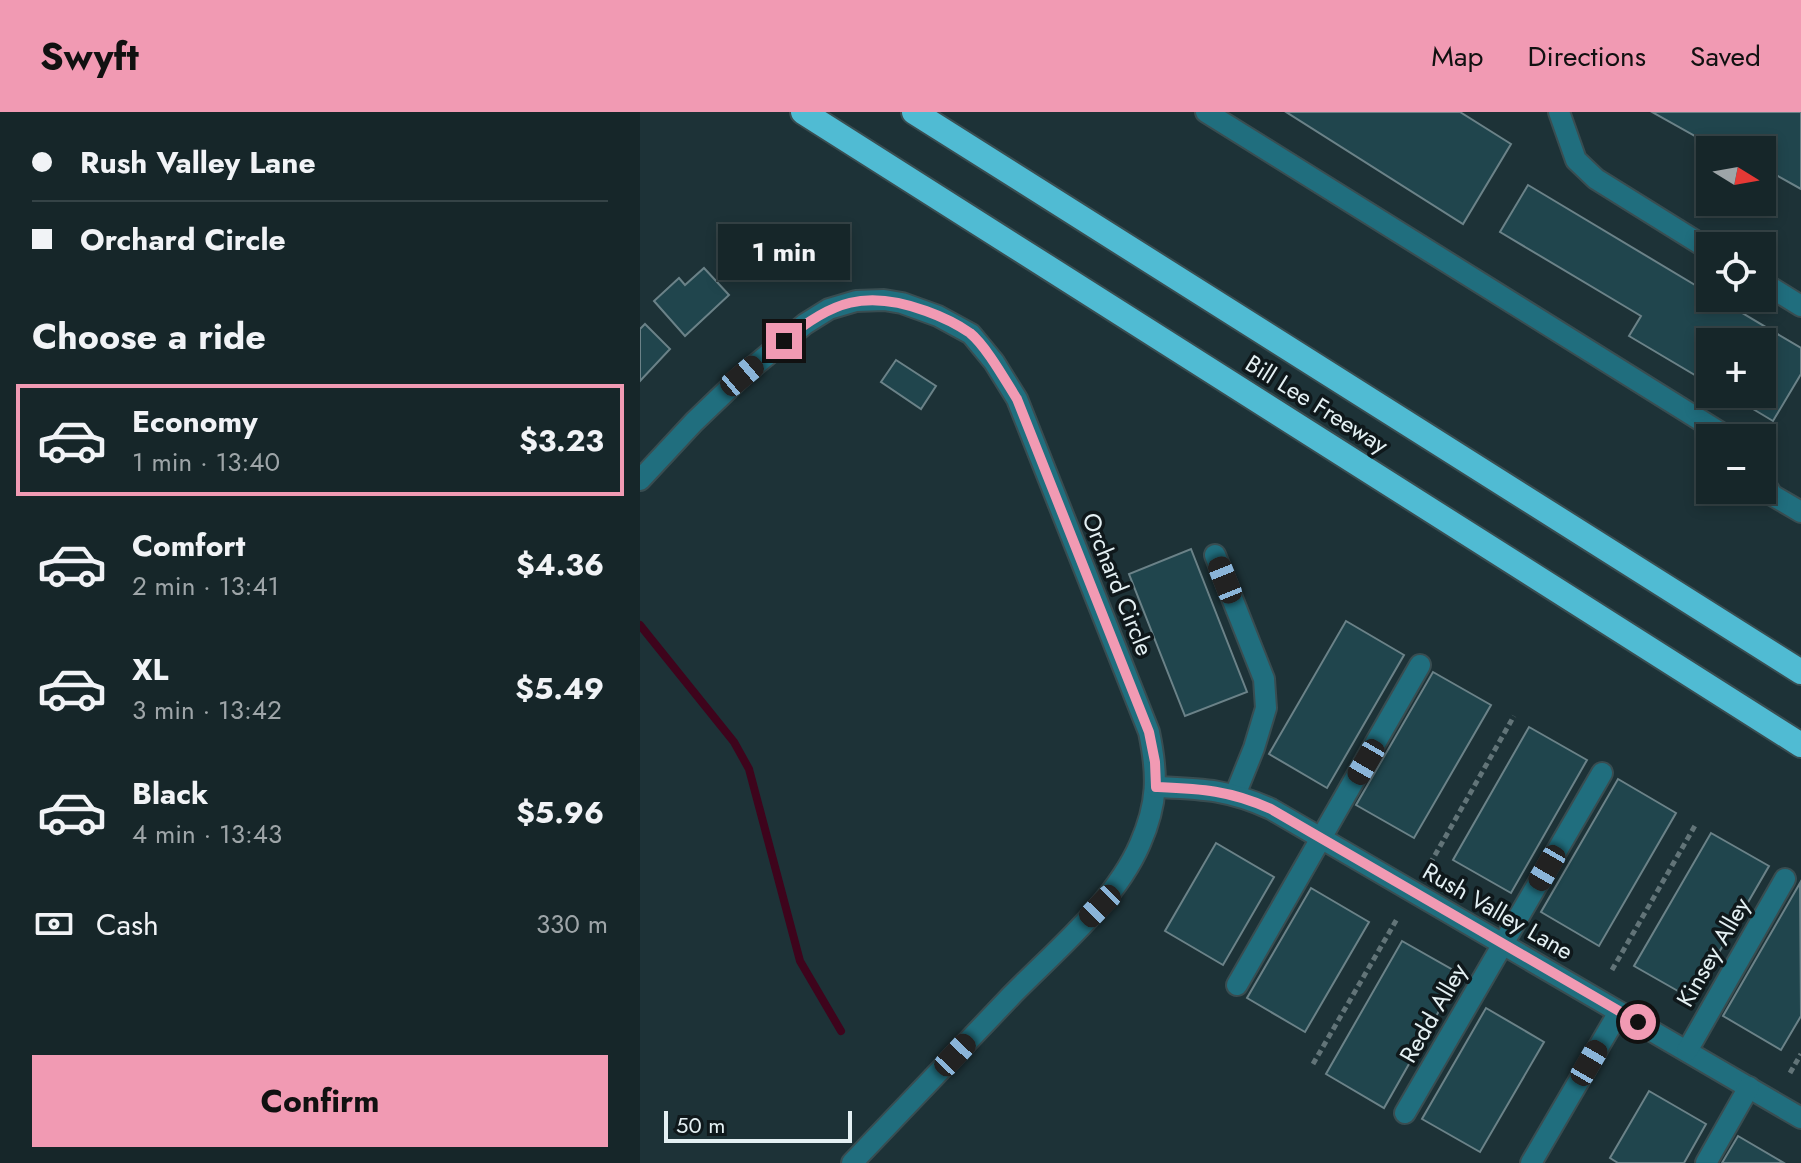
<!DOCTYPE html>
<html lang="en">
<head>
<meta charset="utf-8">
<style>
  :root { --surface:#162629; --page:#233235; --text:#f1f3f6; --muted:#9ea5a8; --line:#354346; --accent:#f19ab3 }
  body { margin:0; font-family:Jost,sans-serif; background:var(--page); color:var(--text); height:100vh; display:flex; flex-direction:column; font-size:30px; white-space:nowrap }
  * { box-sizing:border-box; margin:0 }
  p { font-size:26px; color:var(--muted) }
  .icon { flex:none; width:44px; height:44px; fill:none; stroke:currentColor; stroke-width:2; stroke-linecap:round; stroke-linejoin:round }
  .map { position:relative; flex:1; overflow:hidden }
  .sheet { display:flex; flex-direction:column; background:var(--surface); width:640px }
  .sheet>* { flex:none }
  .guide { display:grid; align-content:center; height:176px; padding:0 32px; background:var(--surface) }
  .needle { width:52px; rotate:101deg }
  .fabs { position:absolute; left:1056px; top:24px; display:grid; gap:16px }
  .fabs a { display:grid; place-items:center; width:80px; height:80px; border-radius:0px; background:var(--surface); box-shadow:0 4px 12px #0003,0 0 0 2px var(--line); font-size:40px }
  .scale { position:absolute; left:24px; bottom:20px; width:188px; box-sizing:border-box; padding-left:8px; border:4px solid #e4f0f3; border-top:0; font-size:22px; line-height:28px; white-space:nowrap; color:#e4f0f3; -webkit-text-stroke:6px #0f181b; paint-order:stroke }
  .end { position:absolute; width:36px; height:36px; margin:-18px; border:10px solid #f19ab3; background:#111; box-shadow:0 0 0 4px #111 }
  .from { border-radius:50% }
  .bubble { position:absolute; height:56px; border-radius:0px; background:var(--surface); box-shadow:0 4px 12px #0003,0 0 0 2px var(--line); font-size:26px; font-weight:700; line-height:56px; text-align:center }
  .car { position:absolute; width:24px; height:48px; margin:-24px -12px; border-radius:10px; box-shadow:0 0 6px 2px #0007; background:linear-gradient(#222 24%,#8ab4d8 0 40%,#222 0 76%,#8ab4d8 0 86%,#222 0) }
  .guide b { display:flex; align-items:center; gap:28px; height:76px; font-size:30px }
  .guide b+b { border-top:2px solid var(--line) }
  .guide i { width:20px; height:20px; background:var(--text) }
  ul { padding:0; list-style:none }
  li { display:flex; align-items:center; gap:24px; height:112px; margin:0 16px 12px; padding:0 16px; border:4px solid transparent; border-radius:0px }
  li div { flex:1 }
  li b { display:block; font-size:30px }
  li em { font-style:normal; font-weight:700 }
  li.current { border-color:var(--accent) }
  li>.icon { width:72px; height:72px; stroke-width:1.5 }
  h2 { padding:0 32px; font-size:36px; line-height:96px }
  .pay { display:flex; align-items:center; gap:20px; height:88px; padding:0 32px; font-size:30px }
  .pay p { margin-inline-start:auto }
  .cta { display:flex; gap:16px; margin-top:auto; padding:16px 32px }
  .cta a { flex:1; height:92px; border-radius:0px; background:var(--accent); color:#111; font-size:32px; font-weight:700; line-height:92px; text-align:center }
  header { display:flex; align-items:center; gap:48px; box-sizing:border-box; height:112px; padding:0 40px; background:var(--accent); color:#111 }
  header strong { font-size:38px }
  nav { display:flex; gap:44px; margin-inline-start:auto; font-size:28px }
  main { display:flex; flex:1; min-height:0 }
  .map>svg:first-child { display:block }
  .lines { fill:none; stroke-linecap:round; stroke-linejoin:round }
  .stream { stroke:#3e041c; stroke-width:8 }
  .building { fill:#20454d; stroke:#6b8288; stroke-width:2 }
  .minor-casing { stroke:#394d51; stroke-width:24 }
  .highway-casing { stroke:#394d51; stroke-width:28 }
  .path { stroke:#627478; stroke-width:5; stroke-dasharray:6 4; stroke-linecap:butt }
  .minor { stroke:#206e7e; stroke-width:20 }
  .highway { stroke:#50bbd3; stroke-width:24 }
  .route { stroke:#f19ab3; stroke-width:10 }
  .labels { text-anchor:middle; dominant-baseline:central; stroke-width:7; stroke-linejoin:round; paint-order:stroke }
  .street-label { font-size:24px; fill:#e4f0f3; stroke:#0f181b }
</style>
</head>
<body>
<header>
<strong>Swyft</strong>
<nav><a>Map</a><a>Directions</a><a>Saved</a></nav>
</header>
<main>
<section class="sheet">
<div class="guide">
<b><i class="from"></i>Rush Valley Lane</b>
<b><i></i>Orchard Circle</b>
</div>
<h2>Choose a ride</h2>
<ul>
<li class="current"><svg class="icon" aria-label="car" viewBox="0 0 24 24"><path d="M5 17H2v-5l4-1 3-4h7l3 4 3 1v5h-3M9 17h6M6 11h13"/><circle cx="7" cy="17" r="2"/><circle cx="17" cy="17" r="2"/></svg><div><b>Economy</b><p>1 min · 13:40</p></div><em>$3.23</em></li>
<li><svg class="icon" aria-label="car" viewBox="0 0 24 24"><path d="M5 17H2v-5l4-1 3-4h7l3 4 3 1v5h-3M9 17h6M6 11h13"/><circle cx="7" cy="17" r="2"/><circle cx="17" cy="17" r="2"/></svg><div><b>Comfort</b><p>2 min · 13:41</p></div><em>$4.36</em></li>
<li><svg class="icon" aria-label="car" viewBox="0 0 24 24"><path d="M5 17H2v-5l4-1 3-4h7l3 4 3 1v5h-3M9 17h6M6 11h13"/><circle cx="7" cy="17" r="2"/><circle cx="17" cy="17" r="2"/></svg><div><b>XL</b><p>3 min · 13:42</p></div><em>$5.49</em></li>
<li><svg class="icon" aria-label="car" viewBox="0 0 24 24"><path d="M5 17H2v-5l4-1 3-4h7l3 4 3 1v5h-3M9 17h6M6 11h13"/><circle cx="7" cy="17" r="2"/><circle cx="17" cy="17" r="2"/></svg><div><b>Black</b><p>4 min · 13:43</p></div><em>$5.96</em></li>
</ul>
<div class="pay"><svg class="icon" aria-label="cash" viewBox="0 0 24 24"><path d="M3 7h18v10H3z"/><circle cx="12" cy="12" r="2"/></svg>Cash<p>330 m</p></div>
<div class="cta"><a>Confirm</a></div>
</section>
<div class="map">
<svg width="1161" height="1051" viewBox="0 0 1161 1051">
  <rect width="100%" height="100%" fill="#1d3237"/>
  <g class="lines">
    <!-- stream -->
    <path class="stream" d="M0,513L94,630L109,657L160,849L201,919"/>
  </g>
  <!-- building -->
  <g class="building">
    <path d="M646,0H820L871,32L823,112Z"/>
    <path d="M1012,0H1161V77L1122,55V38H1080Z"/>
    <path d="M888,73L1070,182V186H1077L1161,236V262L1133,309L1088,282H1122V230H1070V272L989,224L1001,204L860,120Z"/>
    <path d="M64,156L89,183L45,224L14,189L39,166L45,173Z"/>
    <path d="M5,212L30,237L0,269V217Z"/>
    <path d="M256,248L296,274L281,297L241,270Z"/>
    <path d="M551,437L607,580L545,604L489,462Z"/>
    <path d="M706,509L764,543L687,676L629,642Z"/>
    <path d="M793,560L851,593L774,726L716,693Z"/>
    <path d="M889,615L947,648L871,781L813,748Z"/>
    <path d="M978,667L1036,701L959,834L901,800Z"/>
    <path d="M1071,721L1129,754L1052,887L994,854Z"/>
    <path d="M576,731L634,765L583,853L525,819Z"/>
    <path d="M1160,771L1161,904L1141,938L1083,904Z"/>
    <path d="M671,776L729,810L665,920L607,886Z"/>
    <path d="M762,829L820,862L744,996L686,962Z"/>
    <path d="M846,896L904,930L840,1040L782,1007Z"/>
    <path d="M1009,979L1066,1012L1044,1051H978L970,1046Z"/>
    <path d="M1098,1024L1144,1051H1082Z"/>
  </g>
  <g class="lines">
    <defs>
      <g id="minor">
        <path d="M566,0L1089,326"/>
        <path d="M919,0L936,48L956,67L1070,138"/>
        <path d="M1122,170L1161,194"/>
        <path d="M1122,367L1132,383L1161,400"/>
        <path d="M0,368L54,310L102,264L165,212L189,197L216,189L244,188L262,191L298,204L331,222L354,250L377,287L509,620C518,663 518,691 500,732C475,790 415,839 371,884C318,939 265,995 212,1051"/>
        <path d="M575,443L624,567L626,596L614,636L595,683"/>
        <path d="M516,675C562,677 587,677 631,697L1161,1006"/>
        <path d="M597,873L780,553"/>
        <path d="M1047,939L1145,767"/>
        <path d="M765,1001L962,661"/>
        <path d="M891,1051L979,900"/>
        <path d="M1066,1051L1109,975"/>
      </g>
      <g id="highway">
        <path d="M163,0L1161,633"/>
        <path d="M274,0L1161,560"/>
      </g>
    </defs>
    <!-- minor casing -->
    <use href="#minor" class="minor-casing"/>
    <!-- highway casing -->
    <use href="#highway" class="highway-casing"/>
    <!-- path -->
    <g class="path">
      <path d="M790,752L874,604"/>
      <path d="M972,858L1056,712"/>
      <path d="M673,952L757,807"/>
      <path d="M1150,961L1161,942"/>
    </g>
    <!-- minor -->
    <use href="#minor" class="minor"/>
    <!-- highway -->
    <use href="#highway" class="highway"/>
  </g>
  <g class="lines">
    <!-- route -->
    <path class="route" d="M144,229C191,189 226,177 286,199C300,204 317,212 330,221C346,234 365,268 377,287L509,620L515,650L516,675C561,677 589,678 631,697L998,910"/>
  </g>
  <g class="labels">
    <!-- street labels -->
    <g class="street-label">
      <text transform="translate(677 292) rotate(32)">Bill Lee Freeway</text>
      <text transform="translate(478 472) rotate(68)">Orchard Circle</text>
      <text transform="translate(858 799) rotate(30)">Rush Valley Lane</text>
      <text transform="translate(1073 840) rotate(-60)">Kinsey Alley</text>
      <text transform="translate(793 901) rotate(-60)">Redd Alley</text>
    </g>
  </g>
</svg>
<div class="fabs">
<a><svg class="needle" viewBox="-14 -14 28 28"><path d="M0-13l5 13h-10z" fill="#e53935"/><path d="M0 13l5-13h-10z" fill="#9ea5a8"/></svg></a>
<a><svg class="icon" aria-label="locate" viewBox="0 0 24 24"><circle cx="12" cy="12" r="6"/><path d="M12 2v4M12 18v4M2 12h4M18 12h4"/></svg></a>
<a>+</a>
<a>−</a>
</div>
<div class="scale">50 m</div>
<i class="end from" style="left:998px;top:910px"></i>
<i class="end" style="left:144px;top:229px"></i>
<div class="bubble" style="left:78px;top:112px;width:132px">1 min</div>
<i class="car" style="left:102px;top:264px;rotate:50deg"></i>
<i class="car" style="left:585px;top:468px;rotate:338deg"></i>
<i class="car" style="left:726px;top:650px;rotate:210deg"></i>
<i class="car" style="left:907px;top:756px;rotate:210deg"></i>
<i class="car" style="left:460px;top:794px;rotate:224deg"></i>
<i class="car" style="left:315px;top:943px;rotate:43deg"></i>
<i class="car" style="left:949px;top:951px;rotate:30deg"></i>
</div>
</main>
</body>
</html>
